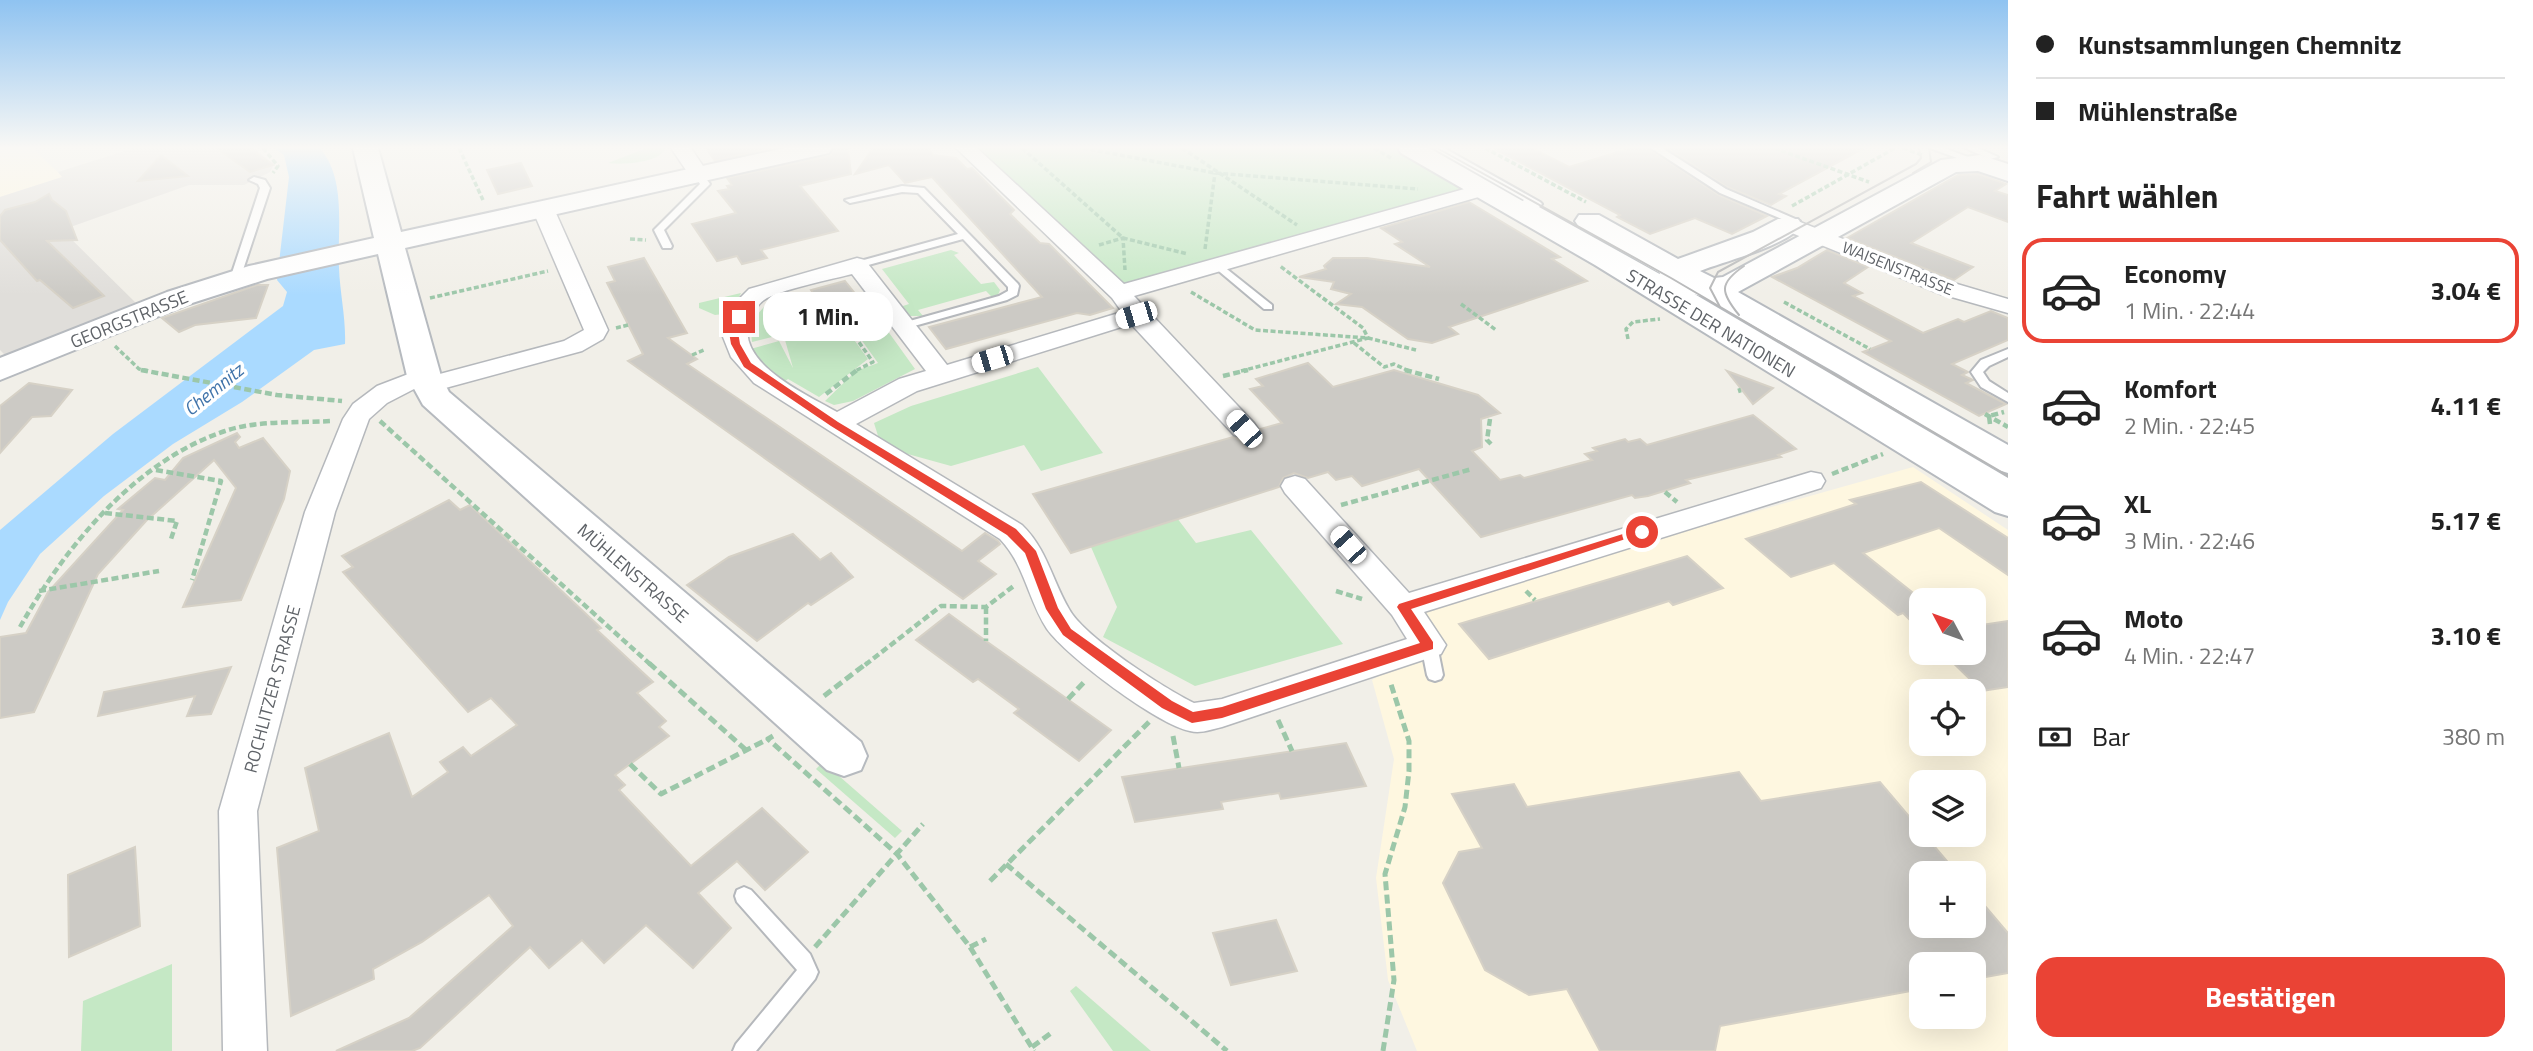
<!DOCTYPE html>
<html lang="de">
<head>
<meta charset="utf-8">
<style>
  :root { --surface:#fff; --page:#f6f6f6; --text:#222; --muted:#767676; --line:#e0e0e0; --accent:#ea4335 }
  body { margin:0; font-family:"Titillium Web",sans-serif; background:var(--page); color:var(--text); height:100vh; display:flex; flex-direction:column; font-size:26px; white-space:nowrap }
  * { box-sizing:border-box; margin:0 }
  p { font-size:23px; color:var(--muted) }
  .icon { flex:none; width:38px; height:38px; fill:none; stroke:currentColor; stroke-width:2; stroke-linecap:round; stroke-linejoin:round }
  .map { position:relative; flex:1; overflow:hidden }
  .details { display:flex; flex-direction:column; background:var(--surface); width:525px }
  .details>* { flex:none }
  .guide { display:grid; align-content:center; height:154px; padding:0 28px; background:var(--surface) }
  .needle { width:46px; rotate:311deg }
  .buttons { position:absolute; left:1909px; top:588px; display:grid; gap:14px }
  .buttons a { display:grid; place-items:center; width:77px; height:77px; border-radius:14px; background:var(--surface); box-shadow:0 7px 28px #0002; font-size:35px }
  .end { position:absolute; width:32px; height:32px; margin:-16px; border:9px solid #ea4335; background:#fff; box-shadow:0 0 0 4px #fff }
  .from { border-radius:50% }
  .bubble { position:absolute; height:49px; border-radius:21px; background:var(--surface); box-shadow:0 7px 28px #0002; font-size:23px; font-weight:700; line-height:49px; text-align:center }
  .car { position:absolute; width:21px; height:42px; margin:-21px -10px; border-radius:9px; box-shadow:0 0 5px 2px #0007; background:linear-gradient(#fff 24%,#345 0 40%,#fff 0 76%,#345 0 86%,#fff 0) }
  .guide b { display:flex; align-items:center; gap:24px; height:66px; font-size:26px }
  .guide b+b { border-top:2px solid var(--line) }
  .guide i { width:18px; height:18px; background:var(--text) }
  ul { padding:0; list-style:none }
  li { display:flex; align-items:center; gap:21px; height:105px; margin:0 14px 10px; padding:0 14px; border:4px solid transparent; border-radius:21px }
  li div { flex:1 }
  li b { display:block; font-size:26px }
  li em { font-style:normal; font-weight:700 }
  li.active { border-color:var(--accent) }
  li>.icon { width:63px; height:63px; stroke-width:1.5 }
  h2 { padding:0 28px; font-size:32px; line-height:84px }
  .pay { display:flex; align-items:center; gap:18px; height:77px; padding:0 28px; font-size:26px }
  .pay p { margin-inline-start:auto }
  .cta { display:flex; gap:14px; margin-top:auto; padding:14px 28px }
  .cta a { flex:1; height:80px; border-radius:21px; background:var(--accent); color:#fff; font-size:28px; font-weight:700; line-height:80px; text-align:center }
  main { display:flex; flex:1; min-height:0 }
  .map>svg:first-child { display:block }
  .commercial { fill:#fef7e0; fill-rule:evenodd }
  .industrial { fill:#e0deda }
  .green { fill:#c5e8c5 }
  .water { fill:#aadaff }
  .building { fill:#cccac5; stroke:#d6d1c6; stroke-width:2 }
  .lines { fill:none; stroke-linecap:round; stroke-linejoin:round }
  .lane-casing { stroke:#b5b8bc; stroke-width:4 }
  .street-casing { stroke:#b5b8bc; stroke-width:3 }
  .secondary-casing { stroke:#b6babf; stroke-width:4 }
  .path-far2 { stroke:#9cc7a9; stroke-width:3.5; stroke-dasharray:5 2.5; stroke-linecap:butt }
  .path-far1 { stroke:#9cc7a9; stroke-width:4.5; stroke-dasharray:7 3.5; stroke-linecap:butt }
  .path { stroke:#9cc7a9; stroke-width:5; stroke-dasharray:9 4.5; stroke-linecap:butt }
  .lane { fill:#fff; fill-rule:evenodd }
  .street { fill:#fff; fill-rule:evenodd }
  .secondary { fill:#fff; fill-rule:evenodd }
  .tram { stroke:#b6b7b8; stroke-width:2 }
  .route { fill:#ea4335 }
  .labels { text-anchor:middle; dominant-baseline:central; stroke-width:7; stroke-linejoin:round; paint-order:stroke }
  .far-street-label { font-size:16px; fill:#5f6368; stroke:#fff }
  .street-label { font-size:18px; fill:#5f6368; stroke:#fff }
  .water-label { font-size:19px; font-style:italic; fill:#4174aa; stroke:#fff }
</style>
</head>
<body>
<main>
<div class="map">
<svg width="2008" height="1051" viewBox="0 0 2008 1051">
  <rect width="100%" height="100%" fill="#f1efe8"/>
  <!-- commercial -->
  <g class="commercial">
    <path d="M0,148H32L63,177L0,197Z"/>
    <path d="M1913,467L2008,530V1051H1417L1388,980L1376,878L1394,759L1372,680L1428,648L1403,611ZM1922,600H1974V653H1922ZM1922,691H1974V744H1922ZM1922,782H1974V835H1922ZM1922,873H1974V926H1922ZM1922,964H1974V1017H1922Z"/>
  </g>
  <!-- industrial -->
  <path class="industrial" d="M134,148H254L274,164L270,172L244,185H189L62,230L138,305L6,356L0,350V197L62,177L58,172Z"/>
  <!-- green -->
  <g class="green">
    <path d="M647,148H665C661,163 621,165 608,163Z"/>
    <path d="M970,148H1403L1474,190L1122,289Z"/>
    <path d="M951,250L959,253L954,255L981,284L994,282L1000,290L998,295L992,297L986,291L918,310L923,316H906L897,308L909,304L882,269Z"/>
    <path d="M741,293L731,313L715,315L699,308V303Z"/>
    <path d="M779,296L800,302L790,310L776,336L752,342C749,321 760,307 779,296Z"/>
    <path d="M877,316L915,369L853,401L834,405L825,401L856,371L878,363L850,324Z"/>
    <path d="M842,323L868,359L819,397L788,379L784,382L747,350L779,341L793,368L785,340Z"/>
    <path d="M1038,367L1103,453L1041,471L1024,445L951,466L904,453L879,439L874,423L911,406Z"/>
    <path d="M1177,518L1196,543L1251,530L1343,644L1195,686L1103,637L1117,607L1091,547Z"/>
    <path d="M823,762L902,831L895,838L816,769Z"/>
    <path d="M172,964V1051H81L83,1001Z"/>
    <path d="M1076,986L1151,1051H1113L1070,991Z"/>
  </g>
  <!-- water -->
  <path class="water" d="M274,148H320C347,180 337,230 339,268C340,294 346,318 345,344L314,350L242,402L173,444L104,496L40,554L8,602L0,620V530L113,434L283,306L287,292L277,280L289,177L284,155Z"/>
  <!-- building -->
  <g class="building">
    <path d="M216,148H249L273,165L250,172Z"/>
    <path d="M706,148H772L715,161Z"/>
    <path d="M834,148H848L851,174L800,186L838,231L761,250L767,258L742,264L737,256L717,261L692,224L736,213L718,191L729,189L727,186L732,185L727,178L830,156Z"/>
    <path d="M873,148H929L933,155L956,158L967,169L972,168L1014,210L1010,214L1040,243L1049,244L1113,308L1090,315L1077,313L946,349L929,327L1042,297L932,177L905,183L889,165L855,174Z"/>
    <path d="M1493,148H1532L1569,167L1631,148H1648L1719,195L1767,216L1732,234L1695,218L1650,234L1617,217L1620,215Z"/>
    <path d="M1667,148H1864L1779,194L1786,196L1771,205L1727,187Z"/>
    <path d="M161,155L188,176L138,181Z"/>
    <path d="M521,163L532,186L498,194L487,170Z"/>
    <path d="M1978,174L2006,184L1995,191L2008,195V222L1968,207L1911,243L1973,267L1954,280L1847,238L1958,175Z"/>
    <path d="M49,194L52,200L66,211L77,240L47,241L104,296L73,308L40,280L37,281L0,240V216L5,210L35,202Z"/>
    <path d="M1469,202L1560,257L1552,259L1587,281L1449,327L1458,334L1432,343L1408,339L1362,307L1336,304L1351,294L1331,289L1334,282L1299,277L1326,269L1324,266L1333,258H1367L1430,267L1395,244L1402,242L1381,228Z"/>
    <path d="M1827,250L1868,267L1844,283L1862,293L1853,296L1923,333L1958,319L1964,322L1991,311L2008,318V340L1952,364L1968,372L1962,375L1973,380L1966,383L2006,404L1979,416L1863,352L1891,341L1772,277L1797,268Z"/>
    <path d="M644,258L687,333L668,338L697,359L687,364L962,551L985,533L998,541L1000,544L978,561L996,574L963,599L628,361L643,354L607,283L615,281L608,267Z"/>
    <path d="M845,281L865,306L829,316L811,290Z"/>
    <path d="M257,285H268L256,318L195,325L179,332L162,318Z"/>
    <path d="M1308,363L1333,387L1394,370L1478,395L1500,413L1481,419L1482,447L1472,451L1500,480L1520,475L1524,478L1592,460L1585,454L1597,451L1593,448L1625,439L1628,442L1640,439L1647,445L1753,415L1796,449L1778,455L1781,457L1686,480L1690,483L1648,496L1635,498L1632,495L1481,537L1419,469L1362,486L1352,476L1336,480L1328,472L1308,478L1294,473L1283,478L1279,487L1071,553L1033,494L1233,437L1243,441L1255,438L1260,429L1282,423L1250,389L1263,386L1256,379Z"/>
    <path d="M1727,371L1773,388L1753,404Z"/>
    <path d="M29,383L72,390L51,416L32,417L0,453V406Z"/>
    <path d="M237,433L240,437L235,442L239,448L263,438L290,471L284,499L241,600L183,607L236,488L214,460L146,521L98,574L34,712L0,718V637L26,633L48,592L123,510L118,509L155,478L165,480L183,458Z"/>
    <path d="M1921,482L2008,538V575L1939,528L1863,553L1922,600V632L1903,613L1898,615L1834,563L1791,577L1746,539L1856,504L1850,500Z"/>
    <path d="M449,500L460,510L470,505L601,628L597,630L653,682L637,693L666,721L659,727L669,736L615,775L625,785L619,790L691,866L762,808L808,852L765,890L737,861L698,893L731,928L693,968L646,925L604,963L582,940L549,968L530,947L420,1048L412,1051H336L409,1018L513,926L489,895L422,942L373,969L374,979L291,1016L277,848L319,831L305,768L389,733L412,797L448,772L440,762L463,747L471,756L517,725L491,698L468,712L343,572L353,567L342,556Z"/>
    <path d="M793,534L820,560L831,553L853,577L811,605L808,603L757,641L687,585L729,557Z"/>
    <path d="M1687,556L1723,588L1673,605L1669,601L1489,659L1459,624Z"/>
    <path d="M949,614L986,641L1111,730L1079,761L1014,713L1019,709L978,679L973,682L916,640Z"/>
    <path d="M2008,621V687L1982,691L1943,653H1974V626Z"/>
    <path d="M231,667L211,714L187,716L195,696L98,716L104,692Z"/>
    <path d="M1346,743L1366,786L1281,799L1279,793L1221,802L1223,809L1135,822L1122,777Z"/>
    <path d="M1739,772L1761,801L1880,782L1957,873H1922V926H1974V893L2008,933V973L1974,979V964H1922V989L1720,1026L1715,1051H1600L1567,989L1529,995L1485,970L1443,883L1459,852L1482,848L1452,794L1514,784L1527,807Z"/>
    <path d="M135,847L140,926L69,957L68,875Z"/>
    <path d="M1276,920L1297,971L1231,985L1213,933Z"/>
  </g>
  <g class="lines">
    <defs>
      <g id="lane">
        <path d="M1433,148H1444L1540,202L1542,204L1539,207L1674,282L2008,478V488L1666,286L1522,205L1520,203L1524,200Z"/>
        <path d="M1651,148H1662L1726,189L1800,221L1791,223L1720,193Z"/>
        <path d="M1930,148H1944L1984,163L1976,165Z"/>
        <path d="M1965,148H1978L1998,157L1990,159Z"/>
        <path d="M696,173H702L710,184L664,230L672,246L671,248H663L654,230L700,184L694,175Z"/>
        <path d="M254,177L265,180L270,188L240,279L235,282L230,279L260,188L258,184L249,180Z"/>
        <path d="M902,186L924,188L1018,284L1019,286L1017,295L1007,300L907,328H899V324L999,296L1008,291V287L963,239L861,267H853V263L958,234L918,193L902,192L850,203L845,200Z"/>
        <path d="M1218,262L1272,305V309H1264L1214,267L1213,265Z"/>
        <path d="M2008,349V357L1989,366L1983,372L1989,381L2008,393V402L1981,387L1971,372L1981,360Z"/>
        <path d="M1429,639L1435,641L1437,645L1443,675L1441,679L1435,681L1429,679L1427,675L1421,645L1423,641Z"/>
        <path d="M744,887L751,890L810,954L818,972L815,979L756,1051H733L736,1044L797,970L737,902L735,896L737,890Z"/>
      </g>
      <g id="street">
        <path d="M671,148H691L709,175L706,179H692Z"/>
        <path d="M956,148H977L1124,284L1475,186H1489L1492,190L1489,194L1134,296L1254,423L1258,429L1254,435L1244,438L1234,435L1131,324L917,391L856,424L1022,525C1047,549 1052,580 1069,609C1084,637 1164,688 1194,703L1222,699L1407,639L1392,615L1285,493L1281,486L1285,479L1295,476L1305,479L1409,593L1811,472L1821,474L1825,481L1821,488L1424,612L1446,645L1441,654L1222,727C1212,729 1201,734 1190,731C1158,725 1066,656 1047,629C1028,600 1025,565 1000,539L754,383L731,357L723,337L727,316L738,300L749,289L857,258L865,260L947,365L1122,312L1112,298ZM852,274L926,371L899,379L837,412C808,395 736,364 749,322C752,314 757,305 764,300C778,290 833,279 852,274Z"/>
        <path d="M544,205L555,211L608,330L603,339L582,351L427,393L416,388L387,403L369,419L335,512L257,811L267,1051H223L219,811L305,512L343,419L353,404L377,386L424,368L436,375L564,341L584,330L533,211Z"/>
        <path d="M1790,218L1957,284L2008,299V313L1941,294L1782,229L1779,224L1782,219Z"/>
      </g>
      <g id="secondary">
        <path d="M353,148H378L401,232L785,148H832L829,153L820,155L405,248L441,376L449,392L861,742L867,756L861,770L844,776L827,770L423,405L407,376L378,254L267,279L189,304L0,380V358L167,292L249,266L374,238Z"/>
        <path d="M1398,148H1429L1658,278L1660,273L1579,227L1575,221L1579,215H1599L1678,259L1753,232L1778,219H1798L1802,225C1787,246 1725,261 1700,271L1714,278L1723,277L1941,160L1980,155L2008,164V181L1978,171L1956,172L1738,292L2008,445V473L1995,469L1838,374L1701,296L1678,290L2008,486V516L1995,512L1595,265L1401,153Z"/>
      </g>
    </defs>
    <!-- lane casing -->
    <use href="#lane" class="lane-casing"/>
    <!-- street casing -->
    <use href="#street" class="street-casing"/>
    <!-- secondary casing -->
    <use href="#secondary" class="secondary-casing"/>
    <!-- path-far2 -->
    <g class="path-far2">
      <path d="M263,148L278,166L273,173"/>
      <path d="M459,148L483,200"/>
      <path d="M1022,148L1123,238L1188,254"/>
      <path d="M1083,148L1215,173L1418,189"/>
      <path d="M1182,148L1297,225"/>
      <path d="M1374,148L1391,158"/>
      <path d="M1485,148L1586,202"/>
      <path d="M1774,148L1869,182"/>
      <path d="M1903,148L1922,155"/>
      <path d="M1792,206L1895,148"/>
      <path d="M630,239L646,240"/>
      <path d="M1099,245L1123,238L1125,270"/>
      <path d="M1205,249L1215,173"/>
      <path d="M1191,292L1255,330L1368,338L1416,350"/>
      <path d="M430,298L548,271"/>
      <path d="M1784,302L1870,349"/>
      <path d="M1461,304L1496,330"/>
      <path d="M846,324L873,362L855,371"/>
      <path d="M616,328L628,325"/>
      <path d="M1628,339L1626,329L1633,322L1660,319"/>
      <path d="M1354,343L1384,367L1394,364L1409,371"/>
      <path d="M115,346L139,369L149,371"/>
      <path d="M692,355L704,350"/>
      <path d="M1241,371L1368,338L1363,328L1280,266"/>
    </g>
    <!-- path-far1 -->
    <g class="path-far1">
      <path d="M141,370L277,395L342,401"/>
      <path d="M1405,370L1439,379"/>
      <path d="M1223,376L1248,370"/>
      <path d="M1738,391L1741,390"/>
      <path d="M826,394L857,370"/>
      <path d="M1985,414L2008,427"/>
      <path d="M1490,419L1487,440L1491,444"/>
      <path d="M380,421L651,665"/>
      <path d="M1990,424L1989,416L2004,412"/>
      <path d="M156,470L221,481L192,580"/>
      <path d="M1832,474L1883,454"/>
      <path d="M1665,492L1677,502"/>
      <path d="M1341,505L1472,469"/>
      <path d="M105,513L177,521L170,542"/>
      <path d="M39,591L159,571"/>
      <path d="M1336,591L1362,599"/>
      <path d="M1526,591L1535,600"/>
      <path d="M986,607V641"/>
      <path d="M20,627C65,547 135,461 225,431C258,420 297,423 331,421"/>
      <path d="M865,665L941,606L986,607L1015,585"/>
    </g>
    <!-- path -->
    <g class="path">
      <path d="M649,663L747,751"/>
      <path d="M824,696L867,663"/>
      <path d="M1068,699L1086,680"/>
      <path d="M1278,720L1292,751"/>
      <path d="M773,736L768,739L897,854L970,947L1034,1051"/>
      <path d="M1173,736L1179,768"/>
      <path d="M630,764L661,794L768,739"/>
      <path d="M1006,864L1227,1051"/>
      <path d="M990,881L1149,722"/>
      <path d="M815,947L923,824"/>
      <path d="M970,947L986,939"/>
      <path d="M1032,1047L1051,1033"/>
      <path d="M1383,1051L1394,980L1385,874L1405,807L1409,771V741L1390,681"/>
    </g>
    <!-- lane -->
    <use href="#lane" class="lane"/>
    <!-- street -->
    <use href="#street" class="street"/>
    <!-- secondary -->
    <use href="#secondary" class="secondary"/>
    <!-- tram -->
    <g class="tram">
      <path d="M1437,148L1671,278L2008,476"/>
      <path d="M1913,173L1931,162L1929,148"/>
      <path d="M1720,307L1710,288L1718,272L1916,164L1921,158L1919,148"/>
      <path d="M1739,315C1720,292 1719,283 1744,266"/>
    </g>
  </g>
  <!-- sky -->
  <linearGradient id="sky" x2="0" y2="1"><stop stop-color="#8fc3f1"/><stop offset="0.5" stop-color="#f9f8f5"/><stop offset="1" stop-color="#f9f8f5" stop-opacity="0"/></linearGradient>
  <rect width="2008" height="295" fill="url(#sky)"/>
  <!-- route -->
  <path class="route" d="M736,315L743,317L738,332L740,344L751,363L838,422L1016,529L1036,551L1058,608L1071,629L1172,701L1193,712L1222,707L1420,643L1397,607L1399,604L1642,528L1647,532L1411,609L1433,642V649L1222,718L1192,723L1162,708L1063,635L1046,609L1025,553L1007,535L831,426L744,367L731,344L729,332Z"/>
  <g class="labels">
    <!-- far-street labels -->
    <g class="far-street-label">
      <text transform="translate(1898 268) rotate(22)">WAISENSTRASSE</text>
    </g>
    <!-- street labels -->
    <g class="street-label">
      <text transform="translate(129 319) rotate(-22)">GEORGSTRASSE</text>
      <text transform="translate(1711 323) rotate(31)">STRASSE DER NATIONEN</text>
      <text transform="translate(633 573) rotate(41)">MÜHLENSTRASSE</text>
      <text transform="translate(272 689) rotate(-75)">ROCHLITZER STRASSE</text>
    </g>
    <!-- water labels -->
    <g class="water-label">
      <text transform="translate(213 389) rotate(-39)">Chemnitz</text>
    </g>
  </g>
</svg>
<div class="buttons">
<a><svg class="needle" viewBox="-14 -14 28 28"><path d="M0-13l5 13h-10z" fill="#e53935"/><path d="M0 13l5-13h-10z" fill="#767676"/></svg></a>
<a><svg class="icon" aria-label="locate" viewBox="0 0 24 24"><circle cx="12" cy="12" r="6"/><path d="M12 2v4M12 18v4M2 12h4M18 12h4"/></svg></a>
<a><svg class="icon" aria-label="layers" viewBox="0 0 24 24"><path d="M12 4l9 5-9 5-9-5zM3 14l9 5 9-5"/></svg></a>
<a>+</a>
<a>−</a>
</div>
<i class="end from" style="left:1642px;top:532px"></i>
<i class="end" style="left:739px;top:317px"></i>
<div class="bubble" style="left:763px;top:292px;width:130px">1 Min.</div>
<i class="car" style="left:1136px;top:315px;rotate:253deg"></i>
<i class="car" style="left:992px;top:359px;rotate:253deg"></i>
<i class="car" style="left:1244px;top:429px;rotate:318deg"></i>
<i class="car" style="left:1348px;top:545px;rotate:318deg"></i>
</div>
<section class="details">
<div class="guide">
<b><i class="from"></i>Kunstsammlungen Chemnitz</b>
<b><i></i>Mühlenstraße</b>
</div>
<h2>Fahrt wählen</h2>
<ul>
<li class="active"><svg class="icon" aria-label="car" viewBox="0 0 24 24"><path d="M5 17H2v-5l4-1 3-4h7l3 4 3 1v5h-3M9 17h6M6 11h13"/><circle cx="7" cy="17" r="2"/><circle cx="17" cy="17" r="2"/></svg><div><b>Economy</b><p>1 Min. · 22:44</p></div><em>3.04 €</em></li>
<li><svg class="icon" aria-label="car" viewBox="0 0 24 24"><path d="M5 17H2v-5l4-1 3-4h7l3 4 3 1v5h-3M9 17h6M6 11h13"/><circle cx="7" cy="17" r="2"/><circle cx="17" cy="17" r="2"/></svg><div><b>Komfort</b><p>2 Min. · 22:45</p></div><em>4.11 €</em></li>
<li><svg class="icon" aria-label="car" viewBox="0 0 24 24"><path d="M5 17H2v-5l4-1 3-4h7l3 4 3 1v5h-3M9 17h6M6 11h13"/><circle cx="7" cy="17" r="2"/><circle cx="17" cy="17" r="2"/></svg><div><b>XL</b><p>3 Min. · 22:46</p></div><em>5.17 €</em></li>
<li><svg class="icon" aria-label="car" viewBox="0 0 24 24"><path d="M5 17H2v-5l4-1 3-4h7l3 4 3 1v5h-3M9 17h6M6 11h13"/><circle cx="7" cy="17" r="2"/><circle cx="17" cy="17" r="2"/></svg><div><b>Moto</b><p>4 Min. · 22:47</p></div><em>3.10 €</em></li>
</ul>
<div class="pay"><svg class="icon" aria-label="cash" viewBox="0 0 24 24"><path d="M3 7h18v10H3z"/><circle cx="12" cy="12" r="2"/></svg>Bar<p>380 m</p></div>
<div class="cta"><a>Bestätigen</a></div>
</section>
</main>
</body>
</html>
